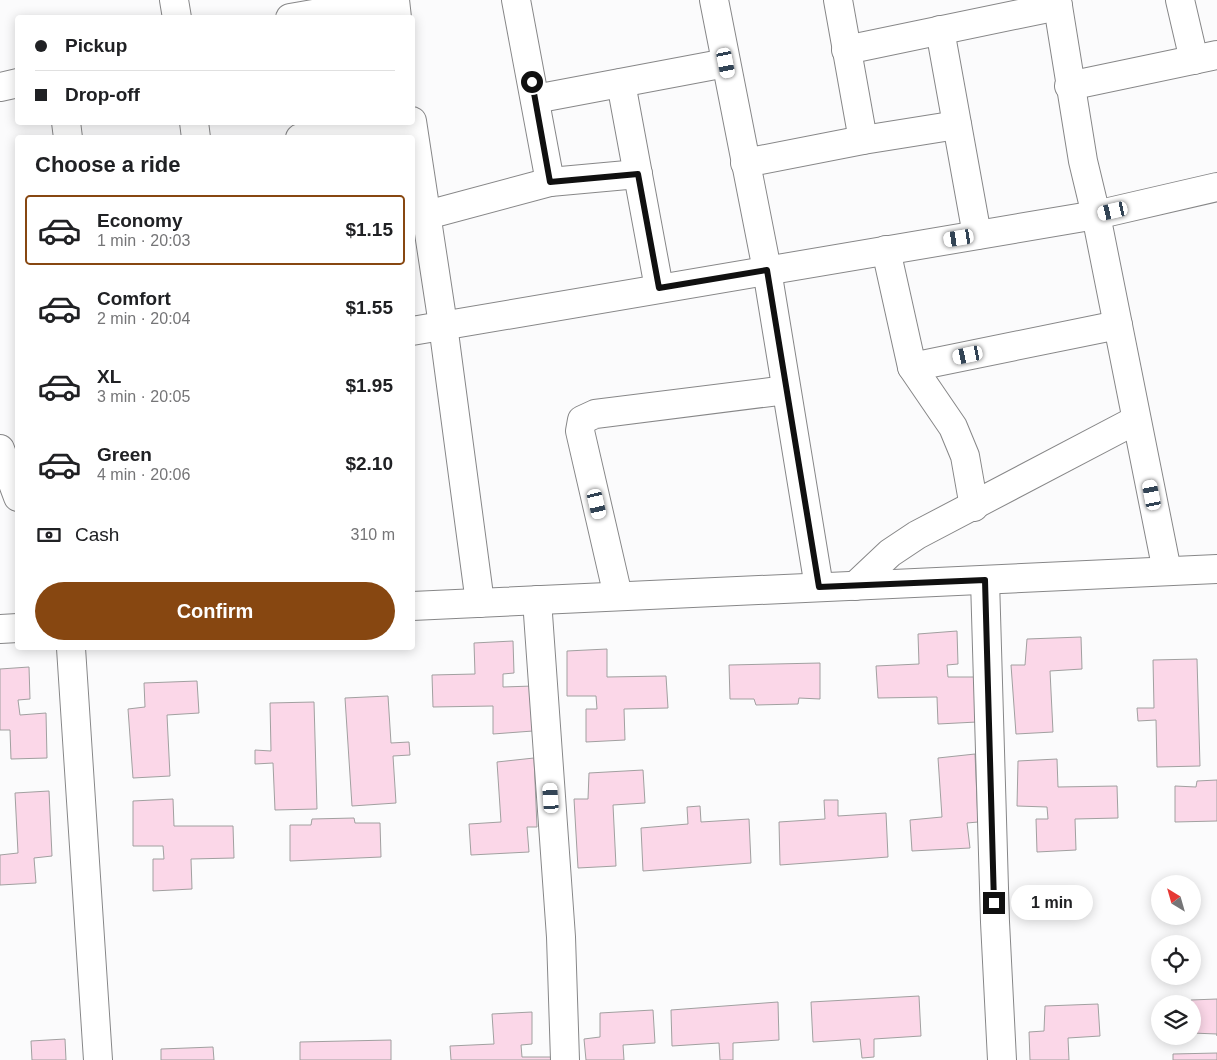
<!DOCTYPE html>
<html lang="en">
<head>
<meta charset="utf-8">
<style>
  :root { --surface:#fff; --page:#f2f2f2; --text:#202124; --muted:#757577; --line:#e0e0e0; --accent:#874711 }
  body { margin:0; font-family:Helvetica,sans-serif; background:var(--page); color:var(--text); height:100vh; display:flex; flex-direction:column; font-size:19px; white-space:nowrap }
  * { box-sizing:border-box; margin:0 }
  p { font-size:16px; color:var(--muted) }
  .icon { flex:none; width:28px; height:28px; fill:none; stroke:currentColor; stroke-width:2; stroke-linecap:round; stroke-linejoin:round }
  .map { position:relative; flex:1; overflow:hidden }
  .drawer { position:absolute; left:15px; top:135px; width:400px; height:515px; display:flex; flex-direction:column; background:var(--surface); border-radius:5px; box-shadow:0 2px 12px #0003 }
  .drawer>* { flex:none }
  .top-card { position:absolute; left:15px; top:15px; width:400px; height:110px; border-radius:5px; box-shadow:0 2px 12px #0003; display:grid; align-content:center; height:110px; padding:0 20px; background:var(--surface) }
  .needle { width:32px; rotate:323deg }
  .buttons { position:absolute; left:1151px; top:875px; display:grid; gap:10px }
  .buttons a { display:grid; place-items:center; width:50px; height:50px; border-radius:50%; background:var(--surface); box-shadow:0 2px 12px #0003; font-size:25px }
  .end { position:absolute; width:22px; height:22px; margin:-11px; border:6px solid #101010; background:#fff; box-shadow:0 0 0 2px #fff }
  .from { border-radius:50% }
  .bubble { position:absolute; height:35px; border-radius:18px; background:var(--surface); box-shadow:0 2px 12px #0003; font-size:16px; font-weight:700; line-height:35px; text-align:center }
  .car { position:absolute; width:15px; height:30px; margin:-15px -8px; border-radius:6px; box-shadow:0 0 4px 1px #0007; background:linear-gradient(#fff 24%,#345 0 40%,#fff 0 76%,#345 0 86%,#fff 0) }
  .top-card b { display:flex; align-items:center; gap:18px; height:48px; font-size:19px }
  .top-card b+b { border-top:1px solid var(--line) }
  .top-card i { width:12px; height:12px; background:var(--text) }
  ul { padding:0; list-style:none }
  li { display:flex; align-items:center; gap:15px; height:70px; margin:0 10px 8px; padding:0 10px; border:2px solid transparent; border-radius:5px }
  li div { flex:1 }
  li b { display:block; font-size:19px }
  li em { font-style:normal; font-weight:700 }
  li.on { border-color:var(--accent) }
  li>.icon { width:45px; height:45px; stroke-width:1.5 }
  h2 { padding:0 20px; font-size:22px; line-height:60px }
  .pay { display:flex; align-items:center; gap:12px; height:55px; padding:0 20px; font-size:19px }
  .pay p { margin-inline-start:auto }
  .primary-button { display:flex; gap:10px; margin-top:auto; padding:10px 20px }
  .primary-button a { flex:1; height:58px; border-radius:30px; background:var(--accent); color:#fff; font-size:20px; font-weight:700; line-height:58px; text-align:center }
  .map>svg:first-child { display:block }
  .building { fill:#fbd7e8; stroke:#a1a0a0 }
  .lines { fill:none; stroke-linecap:round; stroke-linejoin:round }
  .minor-casing { stroke:#878788; stroke-width:30 }
  .minor { stroke:#fff; stroke-width:28 }
  .route { stroke:#101010; stroke-width:6 }
</style>
</head>
<body>
<div class="map">
<svg width="1217" height="1060" viewBox="0 0 1217 1060">
  <rect width="100%" height="100%" fill="#fbfbfc"/>
  <!-- building -->
  <g class="building">
    <path d="M957,631L958,664L947,665L948,677H977V722L938,724L937,697L878,698L876,666L919,664L918,634Z"/>
    <path d="M1081,637L1082,669L1050,671L1053,732L1016,734L1011,665H1025L1027,639Z"/>
    <path d="M513,641L514,673L503,674V687L533,686V731L493,734V706L433,707L432,675L475,674L474,643Z"/>
    <path d="M607,649V677L666,676L668,708L624,709L625,740L586,742V709H597L596,696H567V651Z"/>
    <path d="M1197,659L1200,766L1157,767L1156,720L1138,721L1137,708H1154L1153,660Z"/>
    <path d="M820,663V699L799,698L798,704L756,705L754,699H730L729,665Z"/>
    <path d="M29,667L30,699L18,700L20,715L46,713L47,758L11,759L10,730H0V669Z"/>
    <path d="M197,681L199,713L167,715L170,776L133,778L128,709L145,707L144,683Z"/>
    <path d="M388,696L391,743L409,742L410,755L393,756L396,803L352,806L345,698Z"/>
    <path d="M314,702L317,809L275,810L273,763L255,764V750L271,751L270,703Z"/>
    <path d="M975,754L978,822L967,823L970,848L912,851L910,820L942,817L938,758Z"/>
    <path d="M534,758L537,827H527L529,852L471,855L469,824L501,822L497,762Z"/>
    <path d="M1057,759L1058,787L1117,786L1118,818L1075,819L1076,850L1037,852L1036,819H1048L1047,807L1017,806L1018,761Z"/>
    <path d="M643,770L645,803L613,805L616,866L578,868L574,799H588L589,773Z"/>
    <path d="M1217,780V821L1175,822V786L1196,787L1197,781Z"/>
    <path d="M49,791L52,856L34,858L36,883L0,885V855L18,853L15,793Z"/>
    <path d="M173,799L174,826H233L234,858L191,859L192,889L153,891V859H164L163,846H133V801Z"/>
    <path d="M824,800H838V816L886,813L888,857L780,865L779,822L825,819Z"/>
    <path d="M700,806L701,822L749,819L751,863L643,871L641,828L688,824L687,807Z"/>
    <path d="M354,818L355,823H380L381,857L290,861V825H311L312,819Z"/>
    <path d="M919,996L921,1036L874,1039V1057L862,1058L860,1039L813,1042L811,1002Z"/>
    <path d="M1217,999V1036V1034L1192,1033L1191,1000Z"/>
    <path d="M778,1002L779,1040L733,1043V1060H720L719,1043L672,1046L671,1010Z"/>
    <path d="M1098,1004L1100,1036L1068,1038L1069,1060H1030L1029,1032L1044,1031L1045,1006Z"/>
    <path d="M653,1010L655,1043L623,1045L624,1060H586L584,1039L600,1037V1013Z"/>
    <path d="M532,1012V1044L521,1045L522,1057H551V1060H451L450,1046L494,1044L492,1014Z"/>
    <path d="M65,1039L66,1060H32L31,1041Z"/>
    <path d="M391,1040V1060H300V1042Z"/>
    <path d="M213,1047L214,1060H161V1049Z"/>
    <path d="M1217,1053V1060H1173V1054Z"/>
  </g>
  <g class="lines">
    <defs>
      <g id="minor">
        <path d="M174,0L177,18"/>
        <path d="M516,0L550,182"/>
        <path d="M714,0L767,270L819,587"/>
        <path d="M838,0L863,140"/>
        <path d="M1057,0L1083,161L1096,215L1167,571"/>
        <path d="M1180,0L1194,60"/>
        <path d="M290,18L395,0L397,18"/>
        <path d="M940,30L977,235"/>
        <path d="M846,50L1058,6"/>
        <path d="M621,83L659,288"/>
        <path d="M1069,86L1217,55"/>
        <path d="M0,87L18,83"/>
        <path d="M535,99L726,63"/>
        <path d="M412,121L443,325L480,603"/>
        <path d="M66,122L68,138"/>
        <path d="M194,122L196,138"/>
        <path d="M300,138L409,122"/>
        <path d="M745,163L863,140L957,125"/>
        <path d="M427,215L550,182L638,174"/>
        <path d="M886,250L912,367L953,427L965,456L974,507"/>
        <path d="M412,331L1096,215L1217,187"/>
        <path d="M912,367L1118,325"/>
        <path d="M0,449L18,497"/>
        <path d="M985,580L995,922L1002,1060"/>
        <path d="M855,586L890,553L917,535L1136,420"/>
        <path d="M618,596L580,431L582,420L595,414L786,390"/>
        <path d="M537,600L561,937L565,1060"/>
        <path d="M412,606L1217,569"/>
        <path d="M0,629L18,628"/>
        <path d="M71,648L98,1060"/>
      </g>
    </defs>
    <!-- minor casing -->
    <use href="#minor" class="minor-casing"/>
    <!-- minor -->
    <use href="#minor" class="minor"/>
  </g>
  <g class="lines">
    <!-- route -->
    <path class="route" d="M532,82L550,182L638,174L659,288L767,270L819,587L985,580L994,903"/>
  </g>
</svg>
<div class="buttons">
<a><svg class="needle" viewBox="-14 -14 28 28"><path d="M0-13l5 13h-10z" fill="#e53935"/><path d="M0 13l5-13h-10z" fill="#757577"/></svg></a>
<a><svg class="icon" aria-label="locate" viewBox="0 0 24 24"><circle cx="12" cy="12" r="6"/><path d="M12 2v4M12 18v4M2 12h4M18 12h4"/></svg></a>
<a><svg class="icon" aria-label="layers" viewBox="0 0 24 24"><path d="M12 4l9 5-9 5-9-5zM3 14l9 5 9-5"/></svg></a>
</div>
<i class="end from" style="left:532px;top:82px"></i>
<i class="end" style="left:994px;top:903px"></i>
<div class="bubble" style="left:1011px;top:885px;width:82px">1 min</div>
<i class="car" style="left:726px;top:63px;rotate:169deg"></i>
<i class="car" style="left:1113px;top:211px;rotate:257deg"></i>
<i class="car" style="left:959px;top:238px;rotate:261deg"></i>
<i class="car" style="left:968px;top:355px;rotate:258deg"></i>
<i class="car" style="left:1152px;top:495px;rotate:349deg"></i>
<i class="car" style="left:597px;top:504px;rotate:167deg"></i>
<i class="car" style="left:551px;top:798px;rotate:356deg"></i>
<div class="top-card">
<b><i class="from"></i>Pickup</b>
<b><i></i>Drop-off</b>
</div>
<section class="drawer">
<h2>Choose a ride</h2>
<ul>
<li class="on"><svg class="icon" aria-label="car" viewBox="0 0 24 24"><path d="M5 17H2v-5l4-1 3-4h7l3 4 3 1v5h-3M9 17h6M6 11h13"/><circle cx="7" cy="17" r="2"/><circle cx="17" cy="17" r="2"/></svg><div><b>Economy</b><p>1 min · 20:03</p></div><em>$1.15</em></li>
<li><svg class="icon" aria-label="car" viewBox="0 0 24 24"><path d="M5 17H2v-5l4-1 3-4h7l3 4 3 1v5h-3M9 17h6M6 11h13"/><circle cx="7" cy="17" r="2"/><circle cx="17" cy="17" r="2"/></svg><div><b>Comfort</b><p>2 min · 20:04</p></div><em>$1.55</em></li>
<li><svg class="icon" aria-label="car" viewBox="0 0 24 24"><path d="M5 17H2v-5l4-1 3-4h7l3 4 3 1v5h-3M9 17h6M6 11h13"/><circle cx="7" cy="17" r="2"/><circle cx="17" cy="17" r="2"/></svg><div><b>XL</b><p>3 min · 20:05</p></div><em>$1.95</em></li>
<li><svg class="icon" aria-label="car" viewBox="0 0 24 24"><path d="M5 17H2v-5l4-1 3-4h7l3 4 3 1v5h-3M9 17h6M6 11h13"/><circle cx="7" cy="17" r="2"/><circle cx="17" cy="17" r="2"/></svg><div><b>Green</b><p>4 min · 20:06</p></div><em>$2.10</em></li>
</ul>
<div class="pay"><svg class="icon" aria-label="cash" viewBox="0 0 24 24"><path d="M3 7h18v10H3z"/><circle cx="12" cy="12" r="2"/></svg>Cash<p>310 m</p></div>
<div class="primary-button"><a>Confirm</a></div>
</section>
</div>
</body>
</html>
